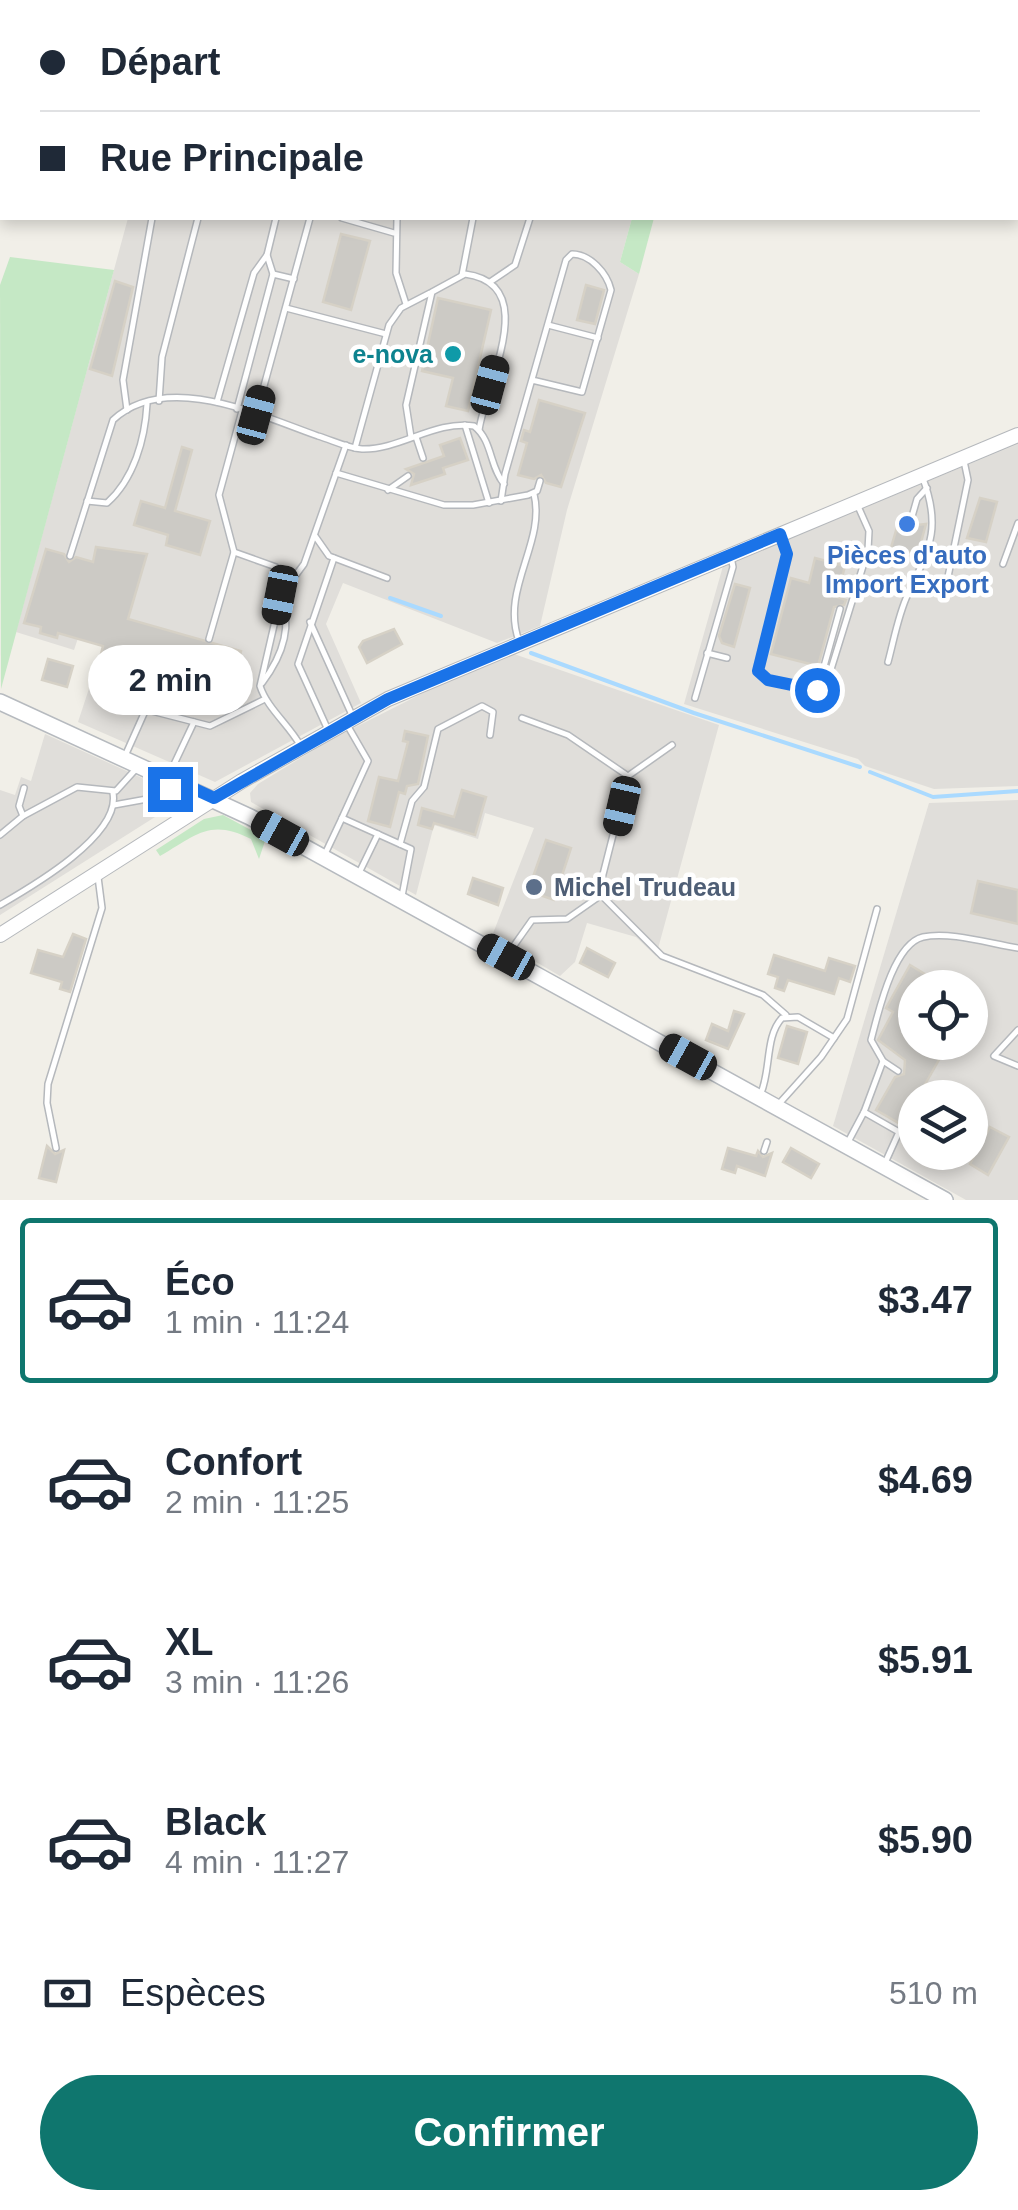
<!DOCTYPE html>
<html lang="fr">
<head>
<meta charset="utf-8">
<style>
  :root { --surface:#fff; --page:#f2f2f3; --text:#1f2937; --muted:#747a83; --line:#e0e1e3; --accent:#0f766e }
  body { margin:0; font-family:Helvetica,sans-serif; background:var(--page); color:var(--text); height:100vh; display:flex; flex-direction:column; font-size:38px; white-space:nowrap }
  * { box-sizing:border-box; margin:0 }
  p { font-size:32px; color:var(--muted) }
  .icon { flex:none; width:55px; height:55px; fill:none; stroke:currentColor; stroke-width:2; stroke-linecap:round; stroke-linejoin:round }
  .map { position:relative; height:1200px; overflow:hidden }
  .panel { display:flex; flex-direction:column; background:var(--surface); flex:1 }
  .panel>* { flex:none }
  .top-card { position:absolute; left:0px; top:0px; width:1020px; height:220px; box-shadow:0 5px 15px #0003; display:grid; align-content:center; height:220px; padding:0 40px; background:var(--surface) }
  .buttons { position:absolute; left:898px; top:970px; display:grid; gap:20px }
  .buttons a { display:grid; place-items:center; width:90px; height:90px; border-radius:50%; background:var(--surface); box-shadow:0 5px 15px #0003; font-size:50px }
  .end { position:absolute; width:45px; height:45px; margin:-22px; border:12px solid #1a73e8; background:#fff; box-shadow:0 0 0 5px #fff }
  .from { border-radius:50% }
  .bubble { position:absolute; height:70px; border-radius:35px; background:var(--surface); box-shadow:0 5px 15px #0003; font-size:32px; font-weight:700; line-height:70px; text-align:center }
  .car { position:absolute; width:30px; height:60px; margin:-30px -15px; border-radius:12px; box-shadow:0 0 8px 2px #0007; background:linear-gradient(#222 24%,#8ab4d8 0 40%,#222 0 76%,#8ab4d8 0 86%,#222 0) }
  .top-card b { display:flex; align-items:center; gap:35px; height:95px; font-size:38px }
  .top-card b+b { border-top:2px solid var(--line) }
  .top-card i { width:25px; height:25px; background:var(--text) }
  ul { padding:18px 0 0; list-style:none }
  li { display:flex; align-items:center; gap:30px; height:165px; margin:0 20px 15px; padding:0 20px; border:5px solid transparent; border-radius:10px }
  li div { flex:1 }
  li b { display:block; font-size:38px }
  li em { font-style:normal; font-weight:700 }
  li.active { border-color:var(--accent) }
  li>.icon { width:90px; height:90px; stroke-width:1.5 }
  .pay { display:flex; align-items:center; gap:25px; height:110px; padding:0 40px; font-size:38px }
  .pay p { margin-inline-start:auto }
  .primary-button { display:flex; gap:20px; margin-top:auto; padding:20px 40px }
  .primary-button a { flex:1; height:115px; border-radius:60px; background:var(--accent); color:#fff; font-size:40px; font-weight:700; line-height:115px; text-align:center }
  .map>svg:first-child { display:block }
  .industrial { fill:#e0deda; fill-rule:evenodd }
  .green { fill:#c5e8c5 }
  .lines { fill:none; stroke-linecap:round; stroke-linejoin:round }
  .stream { stroke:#aadaff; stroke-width:4 }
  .building { fill:#cccac5; stroke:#d6d1c6; stroke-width:2.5 }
  .service-casing { stroke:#b5b8bc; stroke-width:8 }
  .tertiary-casing { stroke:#b5b8bc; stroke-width:16 }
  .secondary-casing { stroke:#b6babf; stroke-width:18 }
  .service { stroke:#fff; stroke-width:5 }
  .tertiary { stroke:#fff; stroke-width:14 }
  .secondary { stroke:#fff; stroke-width:15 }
  .route { stroke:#1a73e8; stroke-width:12 }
  .culture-dot { fill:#0f9aa8; stroke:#fff; stroke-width:4 }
  .shop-dot { fill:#3f7fe0; stroke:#fff; stroke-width:4 }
  .service-dot { fill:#5c6f8a; stroke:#fff; stroke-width:4 }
  .labels { text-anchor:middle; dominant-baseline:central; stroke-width:9; stroke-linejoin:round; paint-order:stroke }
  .culture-label { font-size:25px; font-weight:bold; fill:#0d838f; stroke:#fff; text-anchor:end }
  .shop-label { font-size:25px; font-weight:bold; fill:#366cbe; stroke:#fff }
  .service-label { font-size:25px; font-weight:bold; fill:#4e5e75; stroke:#fff; text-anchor:start }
</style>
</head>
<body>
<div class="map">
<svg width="1018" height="1200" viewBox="0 0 1018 1200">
  <rect width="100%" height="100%" fill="#f1efe8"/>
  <!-- industrial -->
  <g class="industrial">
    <path d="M188,0H693L187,2Z"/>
    <path d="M128,218H632L620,262L639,274L567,510L540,626L497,643L343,583L326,624L361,703L215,782L78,722L103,646L78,638L74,650L16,632Z"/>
    <path d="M1018,444V786L934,789L865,766L858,759L684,704L723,566Z"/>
    <path d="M514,654L719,725L656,956L636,937L587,923L575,962L560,976L492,936L534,828L485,813L478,839L434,825L416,895L251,802L250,793L258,784L330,740L431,689Z"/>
    <path d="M45,734L175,793L174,805L0,915V790L15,795L21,777L31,781Z"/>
    <path d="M1018,800V1200H966L833,1126L929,803ZM915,988H970V1042H915ZM915,1098H970V1152H915Z"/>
  </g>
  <!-- green -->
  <g class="green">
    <path d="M632,218H654L639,274L620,262Z"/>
    <path d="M10,257L114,270L1,689L0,285Z"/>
    <path d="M223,815L266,838L259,859L251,839C210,818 196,835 160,856L156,850L204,819Z"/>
  </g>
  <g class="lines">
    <!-- stream -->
    <g class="stream">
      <path d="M390,598L441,616"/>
      <path d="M531,653L694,713L860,767"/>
      <path d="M870,772L933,797L1018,791"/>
    </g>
  </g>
  <!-- building -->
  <g class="building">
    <path d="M341,234L370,241L351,310L323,302Z"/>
    <path d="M115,281L133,287L112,376L90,369Z"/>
    <path d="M586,285L604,290L595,324L577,320Z"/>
    <path d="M438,298L491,310L468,411L446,406L453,378L422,371Z"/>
    <path d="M539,400L585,413L561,487L546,483L541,475L534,479L518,475L527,443L521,441L524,430L530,432Z"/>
    <path d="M460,438L468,460L443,468L445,474L411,485L414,474L406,469L444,456L440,445Z"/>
    <path d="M182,447L192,450L175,511L210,521L200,555L166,545L168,535L134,525L141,501L165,508Z"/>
    <path d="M980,498L997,502L986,542L967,538Z"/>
    <path d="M900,517L908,526L926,524L918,553L890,551Z"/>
    <path d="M96,547L147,554L128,619L241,651L227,703L98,666L103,646L58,633L57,638L40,633L41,627L24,623L46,549L64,554L69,562L76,557L93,562Z"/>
    <path d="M815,558L845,566L837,597L846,600L844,605L834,607L818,666L771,654L791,578L809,583Z"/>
    <path d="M735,584L750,588L734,647L722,643L719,636Z"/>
    <path d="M394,629L402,644L367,663L359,647L363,641Z"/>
    <path d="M48,659L73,666L67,687L42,680Z"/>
    <path d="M405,731L428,736L418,784L407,786L405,794L399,792L390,827L368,821L379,777L398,781L408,742L403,741Z"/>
    <path d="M462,790L486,797L475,835L434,823L432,829L418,825L422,808L454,817Z"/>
    <path d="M546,840L571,848L554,900L528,891Z"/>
    <path d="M473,878L503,888L498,905L468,894Z"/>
    <path d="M978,881L1018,890V924L971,913Z"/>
    <path d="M73,934L86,939L70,992L60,989L62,982L31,973L38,950L63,957Z"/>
    <path d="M587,948L615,963L608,977L580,963Z"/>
    <path d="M774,955L825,971L829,958L855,966L850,982L839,978L834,994L788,980L784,991L775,988L778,977L768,974Z"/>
    <path d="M910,965L948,988H915V1042H949L902,1125L876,1110L895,1077L904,1074L905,1060L878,1040L893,1012L886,1008Z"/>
    <path d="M734,1011L744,1014L728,1049L706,1040L712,1024L728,1031Z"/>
    <path d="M787,1026L807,1032L798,1064L778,1058Z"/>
    <path d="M990,1127L1009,1137L988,1175L970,1164Z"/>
    <path d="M47,1146L55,1154L64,1150L56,1182L39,1178Z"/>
    <path d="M728,1148L756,1156L758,1151L763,1157L772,1153L765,1176L737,1166L735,1173L722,1169Z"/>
    <path d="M791,1148L819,1164L811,1178L783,1162Z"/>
  </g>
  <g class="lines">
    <defs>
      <g id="service">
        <path d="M210,2V0"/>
        <path d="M234,2L235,0"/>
        <path d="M264,2V0"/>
        <path d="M312,2L313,0"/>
        <path d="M341,2V0"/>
        <path d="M367,2L368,0"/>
        <path d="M440,2L441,0"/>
        <path d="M522,2L523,0"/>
        <path d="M579,2V0"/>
        <path d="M642,2L643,0"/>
        <path d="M342,218L394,233"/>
        <path d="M397,218L396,273L406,304"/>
        <path d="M273,274L267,255L276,218"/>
        <path d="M462,275L473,218"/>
        <path d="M490,282L515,265L530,218"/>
        <path d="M286,308L386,334"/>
        <path d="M548,325L598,338"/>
        <path d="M159,401L162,357L198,218"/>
        <path d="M217,402L254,273L267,255"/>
        <path d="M237,409L273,274L294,279"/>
        <path d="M127,410L123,380L152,218"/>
        <path d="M256,415L310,218"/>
        <path d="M465,425L489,503"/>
        <path d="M411,437L406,405L432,292L465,274C542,284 486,382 479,430"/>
        <path d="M416,437L423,458"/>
        <path d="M355,448L389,325L401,308L430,293"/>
        <path d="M336,473L444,505H473L528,495L537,491L540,481"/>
        <path d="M388,490L408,476"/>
        <path d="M87,501L107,503C134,479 145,439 147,404"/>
        <path d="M501,501L505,474L566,260L572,254C590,254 607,273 611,290L582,392L532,380"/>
        <path d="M911,520L917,499L927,488"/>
        <path d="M315,536L329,556L387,578"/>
        <path d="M781,537L787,555L758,671L767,680L813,691L828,679L868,550L869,531L857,504"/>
        <path d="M234,552L276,567L292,580"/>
        <path d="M70,556L113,420C167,370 261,416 318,436C332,440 347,448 362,449C400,450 435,420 474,426C493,441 489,466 504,484"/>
        <path d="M1003,564L1018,523"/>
        <path d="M944,596L968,480L964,461"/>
        <path d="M310,622L352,715"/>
        <path d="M209,639L234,552L219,495L242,411"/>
        <path d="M519,641C500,589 546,543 534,494"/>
        <path d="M707,653L727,658"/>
        <path d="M888,662C894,640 898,615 908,594C930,548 942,527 922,476"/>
        <path d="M262,683C281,658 293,628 281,597"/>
        <path d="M818,688L840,609"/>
        <path d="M101,698L210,726L263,700"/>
        <path d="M695,698L733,567L731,557"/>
        <path d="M328,730L298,664L334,558"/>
        <path d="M300,745C289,725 267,708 260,686L281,595L304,564L346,445"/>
        <path d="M125,756L146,709"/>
        <path d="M628,776L672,745"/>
        <path d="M168,777L194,722"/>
        <path d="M114,805L158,797L171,786"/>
        <path d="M23,816L19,806L24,788"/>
        <path d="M342,818L368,761L346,723"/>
        <path d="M0,835L23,816L77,787L116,791L135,770"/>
        <path d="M400,844L412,801L424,787L438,729L482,706L493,712L490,735"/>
        <path d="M325,854L342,818L411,849L402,896"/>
        <path d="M359,873L378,834"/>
        <path d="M599,893L662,956L763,995L786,1015"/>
        <path d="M0,905C33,886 121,835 113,793"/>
        <path d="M508,954L532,920L567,919L597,898L628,776L568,735L522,718"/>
        <path d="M1018,1030L994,1056L1018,1066"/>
        <path d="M883,1061L871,1040C878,1014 893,944 923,937C950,931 991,944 1018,948"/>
        <path d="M761,1093C771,1070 765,1036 782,1018L798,1017L834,1038"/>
        <path d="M777,1106L821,1057L847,1019L877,909"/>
        <path d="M864,1112L883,1061L898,1071"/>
        <path d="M848,1142L864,1112L899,1132L885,1163"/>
        <path d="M56,1148L47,1103L48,1084L102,908L98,877"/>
        <path d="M764,1151L767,1142"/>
      </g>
      <path id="tertiary" d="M0,935L242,781L388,699L1018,435"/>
      <path id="secondary" d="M0,702L250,817L945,1200"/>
    </defs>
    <!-- service casing -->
    <use href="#service" class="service-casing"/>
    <!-- tertiary casing -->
    <use href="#tertiary" class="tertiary-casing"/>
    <!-- secondary casing -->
    <use href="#secondary" class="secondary-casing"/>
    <!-- service -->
    <use href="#service" class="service"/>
    <!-- tertiary -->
    <use href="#tertiary" class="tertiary"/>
    <!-- secondary -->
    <use href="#secondary" class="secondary"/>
  </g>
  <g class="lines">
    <!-- route -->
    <path class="route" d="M170,789L173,779L214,798L388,699L780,534L787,554L758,671L768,680L817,690"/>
  </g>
  <!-- markers -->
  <circle class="culture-dot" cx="453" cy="354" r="10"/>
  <circle class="shop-dot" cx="907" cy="524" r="10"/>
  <circle class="service-dot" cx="534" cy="887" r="10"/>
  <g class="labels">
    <!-- culture labels -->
    <g class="culture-label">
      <text x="433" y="354">e-nova</text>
    </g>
    <!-- shop labels -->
    <g class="shop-label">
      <text x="907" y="555">Pièces d'auto<tspan x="907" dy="29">Import Export</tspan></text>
    </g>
    <!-- service labels -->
    <g class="service-label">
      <text x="554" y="887">Michel Trudeau</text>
    </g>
  </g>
</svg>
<div class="buttons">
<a><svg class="icon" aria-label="locate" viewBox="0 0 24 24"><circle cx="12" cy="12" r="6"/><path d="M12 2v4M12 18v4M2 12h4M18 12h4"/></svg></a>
<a><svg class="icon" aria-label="layers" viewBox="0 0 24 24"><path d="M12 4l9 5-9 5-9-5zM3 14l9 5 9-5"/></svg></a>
</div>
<i class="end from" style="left:817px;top:690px"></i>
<i class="end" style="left:170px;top:789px"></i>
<div class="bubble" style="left:88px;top:645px;width:165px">2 min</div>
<i class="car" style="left:490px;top:385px;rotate:15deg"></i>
<i class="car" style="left:256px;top:415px;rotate:15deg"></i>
<i class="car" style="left:280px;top:595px;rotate:191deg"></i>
<i class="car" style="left:622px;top:806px;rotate:193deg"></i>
<i class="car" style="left:280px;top:833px;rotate:299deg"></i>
<i class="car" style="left:506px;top:957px;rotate:299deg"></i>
<i class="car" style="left:688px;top:1057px;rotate:299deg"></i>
<div class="top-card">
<b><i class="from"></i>Départ</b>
<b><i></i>Rue Principale</b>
</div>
</div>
<section class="panel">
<ul>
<li class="active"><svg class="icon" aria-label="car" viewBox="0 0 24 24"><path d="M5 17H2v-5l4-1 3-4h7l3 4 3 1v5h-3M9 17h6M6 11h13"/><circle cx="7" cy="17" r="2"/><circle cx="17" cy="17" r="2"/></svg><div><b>Éco</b><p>1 min · 11:24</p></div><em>$3.47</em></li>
<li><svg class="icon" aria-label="car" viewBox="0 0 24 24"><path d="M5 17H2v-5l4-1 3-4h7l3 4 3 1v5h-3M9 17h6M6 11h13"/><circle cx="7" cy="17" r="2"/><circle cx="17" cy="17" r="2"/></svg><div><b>Confort</b><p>2 min · 11:25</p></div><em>$4.69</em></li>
<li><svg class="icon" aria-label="car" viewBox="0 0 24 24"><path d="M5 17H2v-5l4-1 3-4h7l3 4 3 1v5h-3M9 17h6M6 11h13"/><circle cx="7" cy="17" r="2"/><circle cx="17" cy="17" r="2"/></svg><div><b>XL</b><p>3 min · 11:26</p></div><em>$5.91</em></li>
<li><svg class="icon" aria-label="car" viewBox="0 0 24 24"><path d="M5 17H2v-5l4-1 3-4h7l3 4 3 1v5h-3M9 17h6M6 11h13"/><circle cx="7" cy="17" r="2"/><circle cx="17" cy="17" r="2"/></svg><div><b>Black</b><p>4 min · 11:27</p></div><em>$5.90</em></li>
</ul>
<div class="pay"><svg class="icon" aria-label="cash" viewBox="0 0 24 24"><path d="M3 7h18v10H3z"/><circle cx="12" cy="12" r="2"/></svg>Espèces<p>510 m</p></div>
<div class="primary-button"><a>Confirmer</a></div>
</section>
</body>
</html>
